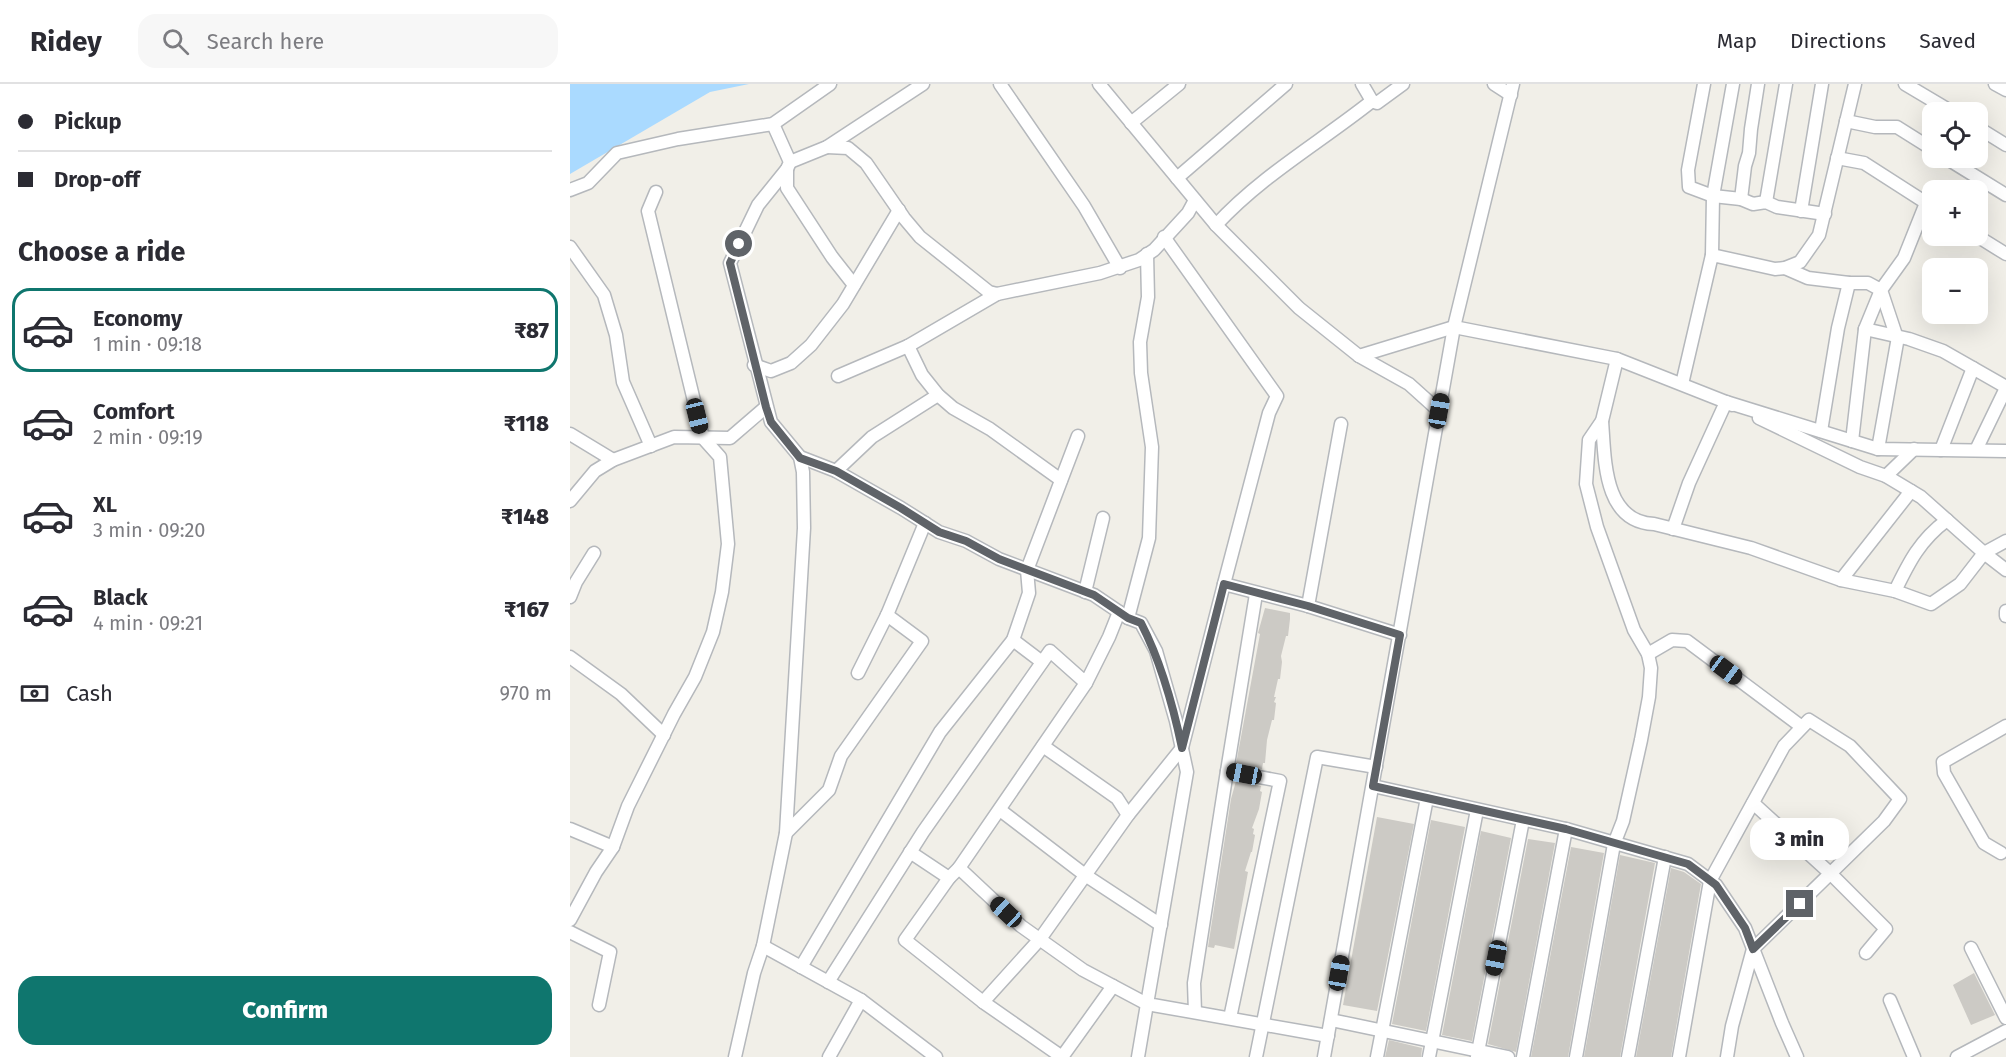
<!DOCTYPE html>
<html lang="en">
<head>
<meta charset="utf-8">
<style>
  :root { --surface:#fff; --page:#f7f7f7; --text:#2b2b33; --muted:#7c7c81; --line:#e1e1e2; --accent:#0f766e }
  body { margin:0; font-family:"Fira Sans",sans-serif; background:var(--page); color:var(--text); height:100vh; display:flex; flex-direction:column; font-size:22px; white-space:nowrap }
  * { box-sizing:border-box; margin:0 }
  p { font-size:20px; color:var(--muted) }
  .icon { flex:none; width:33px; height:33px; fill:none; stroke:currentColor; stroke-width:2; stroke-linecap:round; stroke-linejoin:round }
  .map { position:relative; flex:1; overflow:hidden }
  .drawer { display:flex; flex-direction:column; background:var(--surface); width:570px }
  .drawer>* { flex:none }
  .banner { display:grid; align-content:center; height:132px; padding:0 18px; background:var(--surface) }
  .controls { position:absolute; left:1352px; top:18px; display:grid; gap:12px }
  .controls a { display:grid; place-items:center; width:66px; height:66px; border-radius:12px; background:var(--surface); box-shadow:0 6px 24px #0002; font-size:30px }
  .end { position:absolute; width:27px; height:27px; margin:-14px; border:8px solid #5f6368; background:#fff; box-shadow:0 0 0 3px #fff }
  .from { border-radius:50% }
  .bubble { position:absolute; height:42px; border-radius:18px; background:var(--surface); box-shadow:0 6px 24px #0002; font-size:20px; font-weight:800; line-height:42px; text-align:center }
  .car { position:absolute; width:18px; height:36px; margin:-18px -9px; border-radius:8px; box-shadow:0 0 4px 2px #0007; background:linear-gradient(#222 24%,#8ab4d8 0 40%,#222 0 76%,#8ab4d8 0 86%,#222 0) }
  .banner b { display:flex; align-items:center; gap:21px; height:57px; font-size:22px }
  .banner b+b { border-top:2px solid var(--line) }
  .banner i { width:15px; height:15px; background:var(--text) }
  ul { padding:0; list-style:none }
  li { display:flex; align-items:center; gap:18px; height:84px; margin:0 12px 9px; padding:0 6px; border:3px solid transparent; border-radius:18px }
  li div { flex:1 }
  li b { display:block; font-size:22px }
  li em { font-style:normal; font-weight:800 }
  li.on { border-color:var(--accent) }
  li>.icon { width:54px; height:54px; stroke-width:1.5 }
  h2 { padding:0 18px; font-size:27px; line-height:72px }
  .pay { display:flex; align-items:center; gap:15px; height:66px; padding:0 18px; font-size:22px }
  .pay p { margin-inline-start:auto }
  .button { display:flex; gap:12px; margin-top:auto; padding:12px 18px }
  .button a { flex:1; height:69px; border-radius:18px; background:var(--accent); color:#fff; font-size:24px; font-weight:800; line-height:69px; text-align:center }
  header { display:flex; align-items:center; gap:36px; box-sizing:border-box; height:84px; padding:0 30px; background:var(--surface); border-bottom:2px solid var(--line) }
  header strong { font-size:28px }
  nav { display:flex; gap:33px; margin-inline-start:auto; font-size:21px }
  .search { width:420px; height:54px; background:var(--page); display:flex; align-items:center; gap:15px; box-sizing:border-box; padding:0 21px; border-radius:18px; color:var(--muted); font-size:22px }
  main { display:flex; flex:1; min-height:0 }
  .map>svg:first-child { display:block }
  .water { fill:#aadaff }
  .building { fill:#cccac5 }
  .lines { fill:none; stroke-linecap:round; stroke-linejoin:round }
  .minor-casing { stroke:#b5b8bc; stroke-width:15 }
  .minor { stroke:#fff; stroke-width:12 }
  .route { stroke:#5f6368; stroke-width:8 }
</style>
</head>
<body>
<header>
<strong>Ridey</strong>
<div class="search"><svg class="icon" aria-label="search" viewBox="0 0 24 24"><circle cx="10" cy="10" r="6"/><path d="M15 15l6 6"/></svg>Search here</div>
<nav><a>Map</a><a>Directions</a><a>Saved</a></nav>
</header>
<main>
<section class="drawer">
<div class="banner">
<b><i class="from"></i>Pickup</b>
<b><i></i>Drop-off</b>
</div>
<h2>Choose a ride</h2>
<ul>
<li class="on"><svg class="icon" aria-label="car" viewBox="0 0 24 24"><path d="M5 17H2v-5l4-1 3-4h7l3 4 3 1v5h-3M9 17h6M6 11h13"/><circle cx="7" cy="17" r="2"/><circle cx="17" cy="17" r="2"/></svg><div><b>Economy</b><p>1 min · 09:18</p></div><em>₹87</em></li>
<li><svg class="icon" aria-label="car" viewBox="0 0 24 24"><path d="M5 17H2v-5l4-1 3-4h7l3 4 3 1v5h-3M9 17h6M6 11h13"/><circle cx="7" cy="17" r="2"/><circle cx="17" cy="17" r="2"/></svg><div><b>Comfort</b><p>2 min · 09:19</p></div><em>₹118</em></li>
<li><svg class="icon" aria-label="car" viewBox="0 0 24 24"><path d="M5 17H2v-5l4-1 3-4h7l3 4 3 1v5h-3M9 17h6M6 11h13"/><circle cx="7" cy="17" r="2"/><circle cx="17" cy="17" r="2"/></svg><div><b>XL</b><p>3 min · 09:20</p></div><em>₹148</em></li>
<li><svg class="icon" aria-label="car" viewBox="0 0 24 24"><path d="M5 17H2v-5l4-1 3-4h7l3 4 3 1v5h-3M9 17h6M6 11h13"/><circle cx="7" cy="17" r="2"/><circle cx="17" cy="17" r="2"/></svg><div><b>Black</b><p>4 min · 09:21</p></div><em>₹167</em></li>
</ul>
<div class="pay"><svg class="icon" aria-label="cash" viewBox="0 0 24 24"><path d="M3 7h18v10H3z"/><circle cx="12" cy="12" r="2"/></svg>Cash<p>970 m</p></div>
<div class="button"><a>Confirm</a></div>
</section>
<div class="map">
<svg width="1436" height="973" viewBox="0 0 1436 973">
  <rect width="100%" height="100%" fill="#f1efe8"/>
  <!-- water -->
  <path class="water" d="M0,0H179L140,8L0,90Z"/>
  <!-- building -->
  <g class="building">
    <path d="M695,524L720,529V535L718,552H716L711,572L712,578L710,595H708L704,613H706L704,618L706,619L704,636H702L697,656L695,679H693L692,685L666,680L690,550L688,549Z"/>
    <path d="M666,697L691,702L690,707L692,708L689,725L682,744L684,745L683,750L685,751L682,768H681L675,787L678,788L664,865L645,861L644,864L638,863L661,715Z"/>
    <path d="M807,733L844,740L807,927L773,921Z"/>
    <path d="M861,736L895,743L856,947L822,940Z"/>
    <path d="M911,747L941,754L902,957L872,951Z"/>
    <path d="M958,755L985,759L946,968L918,960Z"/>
    <path d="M1001,763L1034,769L998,973H961Z"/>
    <path d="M1050,771L1085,779L1050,973H1014Z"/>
    <path d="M1101,784L1114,788L1131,800L1101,973H1066Z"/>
    <path d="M1404,889L1425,931L1401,941L1383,901Z"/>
    <path d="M819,956L852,964L851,973H815Z"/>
  </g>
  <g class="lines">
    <defs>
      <g id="minor">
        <path d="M430,0L514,122L550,184"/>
        <path d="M529,0L646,141L729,224L789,272L884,243L1047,275L1156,318L1308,365L1436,367"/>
        <path d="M792,0L802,17"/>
        <path d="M924,0L941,11"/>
        <path d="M1134,0L1118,86L1119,103L1143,112L1171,115L1183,120L1196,118L1207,123L1255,130"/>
        <path d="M1335,0L1382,28"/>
        <path d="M1425,0L1436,6"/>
        <path d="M1276,37L1305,43H1327L1362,65"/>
        <path d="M561,39L609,0"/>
        <path d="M203,40L220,78L217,85L188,121L160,179L201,338L230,373L266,387L331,424L369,448L396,457L429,475L524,511L558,534L571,539L586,567L606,637L617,688L577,920L758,952"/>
        <path d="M1407,43L1436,61"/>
        <path d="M257,63L278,64L296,79L334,134L350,153L419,208L427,210"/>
        <path d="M1267,74L1294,79L1361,122"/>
        <path d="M1376,74L1436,111"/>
        <path d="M220,78L257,63L353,0"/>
        <path d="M217,85V104L262,173L284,201"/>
        <path d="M607,94L716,0"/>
        <path d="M0,106L18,99L47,69L108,55L203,40L260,0"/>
        <path d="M1171,115L1175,82L1179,69L1181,45L1188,0"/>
        <path d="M1196,118L1216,0"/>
        <path d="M1231,127L1252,0"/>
        <path d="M646,141C691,92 749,59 802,17L807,19L833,0"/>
        <path d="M1407,152L1436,170"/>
        <path d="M594,153L707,312L699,329L654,500"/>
        <path d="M0,163L34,211L46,251L53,298L81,362"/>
        <path d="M1142,171L1143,112L1163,0"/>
        <path d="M1215,184L1238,194L1279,199"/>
        <path d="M1295,245L1339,255L1373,267L1436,303"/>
        <path d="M1325,248L1311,206L1334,174L1356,119"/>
        <path d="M789,272L839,300L869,327"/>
        <path d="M184,281L201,287L221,279L241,261L273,220L329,126"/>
        <path d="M268,292L338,262"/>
        <path d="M1112,300L1142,171L1205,185L1215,184L1230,178L1249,151L1285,0"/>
        <path d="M1032,337C1035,375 1033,438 1084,440L1181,464L1271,496L1325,507L1361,520L1390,500L1414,469L1351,413L1316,392L1290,383L1189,334"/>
        <path d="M1251,347L1268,244L1279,199H1298L1311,206L1295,245L1282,357"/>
        <path d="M0,350L43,376"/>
        <path d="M1308,365L1328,253"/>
        <path d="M1371,366L1403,284"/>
        <path d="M1406,366L1436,304"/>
        <path d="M266,387L302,353L368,311"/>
        <path d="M1316,392L1344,365"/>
        <path d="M491,396L420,345L383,324L368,311L352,291L338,262L427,210L530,189L569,176L584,166L618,129L625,116"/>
        <path d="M0,417L25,387L43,376L104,353L160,354L196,323"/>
        <path d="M1103,445L1119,399L1156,318L1162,321"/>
        <path d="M1436,457L1414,469L1436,486"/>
        <path d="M1271,496L1341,407"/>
        <path d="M1325,507C1339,478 1350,456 1377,436"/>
        <path d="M515,508L533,434"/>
        <path d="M0,513L6,498L24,469"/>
        <path d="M738,522L771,340"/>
        <path d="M1436,527V532"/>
        <path d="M558,534L579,454L582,363L571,289L570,258L578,213L577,170"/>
        <path d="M443,556L472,578"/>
        <path d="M1078,570L1102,556L1117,557L1232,643"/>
        <path d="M0,573L51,610L94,651"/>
        <path d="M288,589L317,531L355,439"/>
        <path d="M516,599L389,784L451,842L513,886L577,920L568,973"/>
        <path d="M473,662L547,714L558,731"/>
        <path d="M657,687L686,510"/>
        <path d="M803,702L996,745L1118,780L1146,801L1175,844L1212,939L1227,973"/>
        <path d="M1183,719L1261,790L1316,845L1296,869"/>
        <path d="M430,726L515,791L591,841"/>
        <path d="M0,745L43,763"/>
        <path d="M216,749L259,706L271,672L352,557L317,531"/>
        <path d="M340,768L379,794"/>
        <path d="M1431,769L1414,759L1374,689L1373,678L1436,642"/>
        <path d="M389,784L379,794L335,856L413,918L492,973"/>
        <path d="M0,836L26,788L43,763L58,722L104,630L125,593L143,548L152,508L158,460L150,373L133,354L78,127L86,108"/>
        <path d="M0,848L40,868L29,921"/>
        <path d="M193,862L216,749L234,444L233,388L230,373"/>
        <path d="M1401,864L1436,934"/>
        <path d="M231,883L370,648L443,556L459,509L457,486L508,352"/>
        <path d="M258,898L353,748L480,567L516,599L539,553L549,528"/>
        <path d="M1320,916L1344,973"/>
        <path d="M413,918L470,855L558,731L612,664L654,500L738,522L830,551"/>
        <path d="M625,928L624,899L657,687L710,697L660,934"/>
        <path d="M761,936L938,973"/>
        <path d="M165,973L184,889L193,862L291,916"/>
        <path d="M259,973L291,916L366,973"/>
        <path d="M492,973L543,902"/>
        <path d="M686,973L747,673L806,683"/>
        <path d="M754,973L884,243L943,0"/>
        <path d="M807,973L857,714"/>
        <path d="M859,973L907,726"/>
        <path d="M907,973L953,736"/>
        <path d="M953,973L996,745"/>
        <path d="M1006,973L1044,760L1053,737L1071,656L1079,613L1081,584L1078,570L1064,546L1027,443L1016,400L1019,356L1032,337L1047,275"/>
        <path d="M1058,973L1095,773"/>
        <path d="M1109,973L1140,797L1214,662L1239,636L1280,662L1330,715L1314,737L1183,865L1162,942L1157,973"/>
        <path d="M1387,973L1436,947"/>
      </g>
    </defs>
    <!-- minor casing -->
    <use href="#minor" class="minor-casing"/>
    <!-- minor -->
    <use href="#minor" class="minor"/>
  </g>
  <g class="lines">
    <!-- route -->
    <path class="route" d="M169,160L160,179L196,323L201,338L230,374L266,387L331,424L369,448L396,457L429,475L524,511L558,534L571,539C591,578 603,621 612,664L654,500L738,522L830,551L803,702L996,745L1118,780L1146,801L1175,844L1183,865L1230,820"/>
  </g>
</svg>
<div class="controls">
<a><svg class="icon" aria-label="locate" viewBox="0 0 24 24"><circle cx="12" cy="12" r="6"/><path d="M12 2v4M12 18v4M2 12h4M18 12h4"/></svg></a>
<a>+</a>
<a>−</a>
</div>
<i class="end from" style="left:169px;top:160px"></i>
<i class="end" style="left:1230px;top:820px"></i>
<div class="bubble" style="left:1180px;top:734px;width:99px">3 min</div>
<i class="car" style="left:869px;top:327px;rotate:10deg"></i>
<i class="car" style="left:127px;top:332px;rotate:166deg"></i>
<i class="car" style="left:1156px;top:586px;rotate:127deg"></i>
<i class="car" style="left:674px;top:690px;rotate:281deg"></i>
<i class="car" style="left:436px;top:828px;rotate:313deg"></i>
<i class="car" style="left:926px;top:874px;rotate:191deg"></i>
<i class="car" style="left:769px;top:889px;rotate:10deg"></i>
</div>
</main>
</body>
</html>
